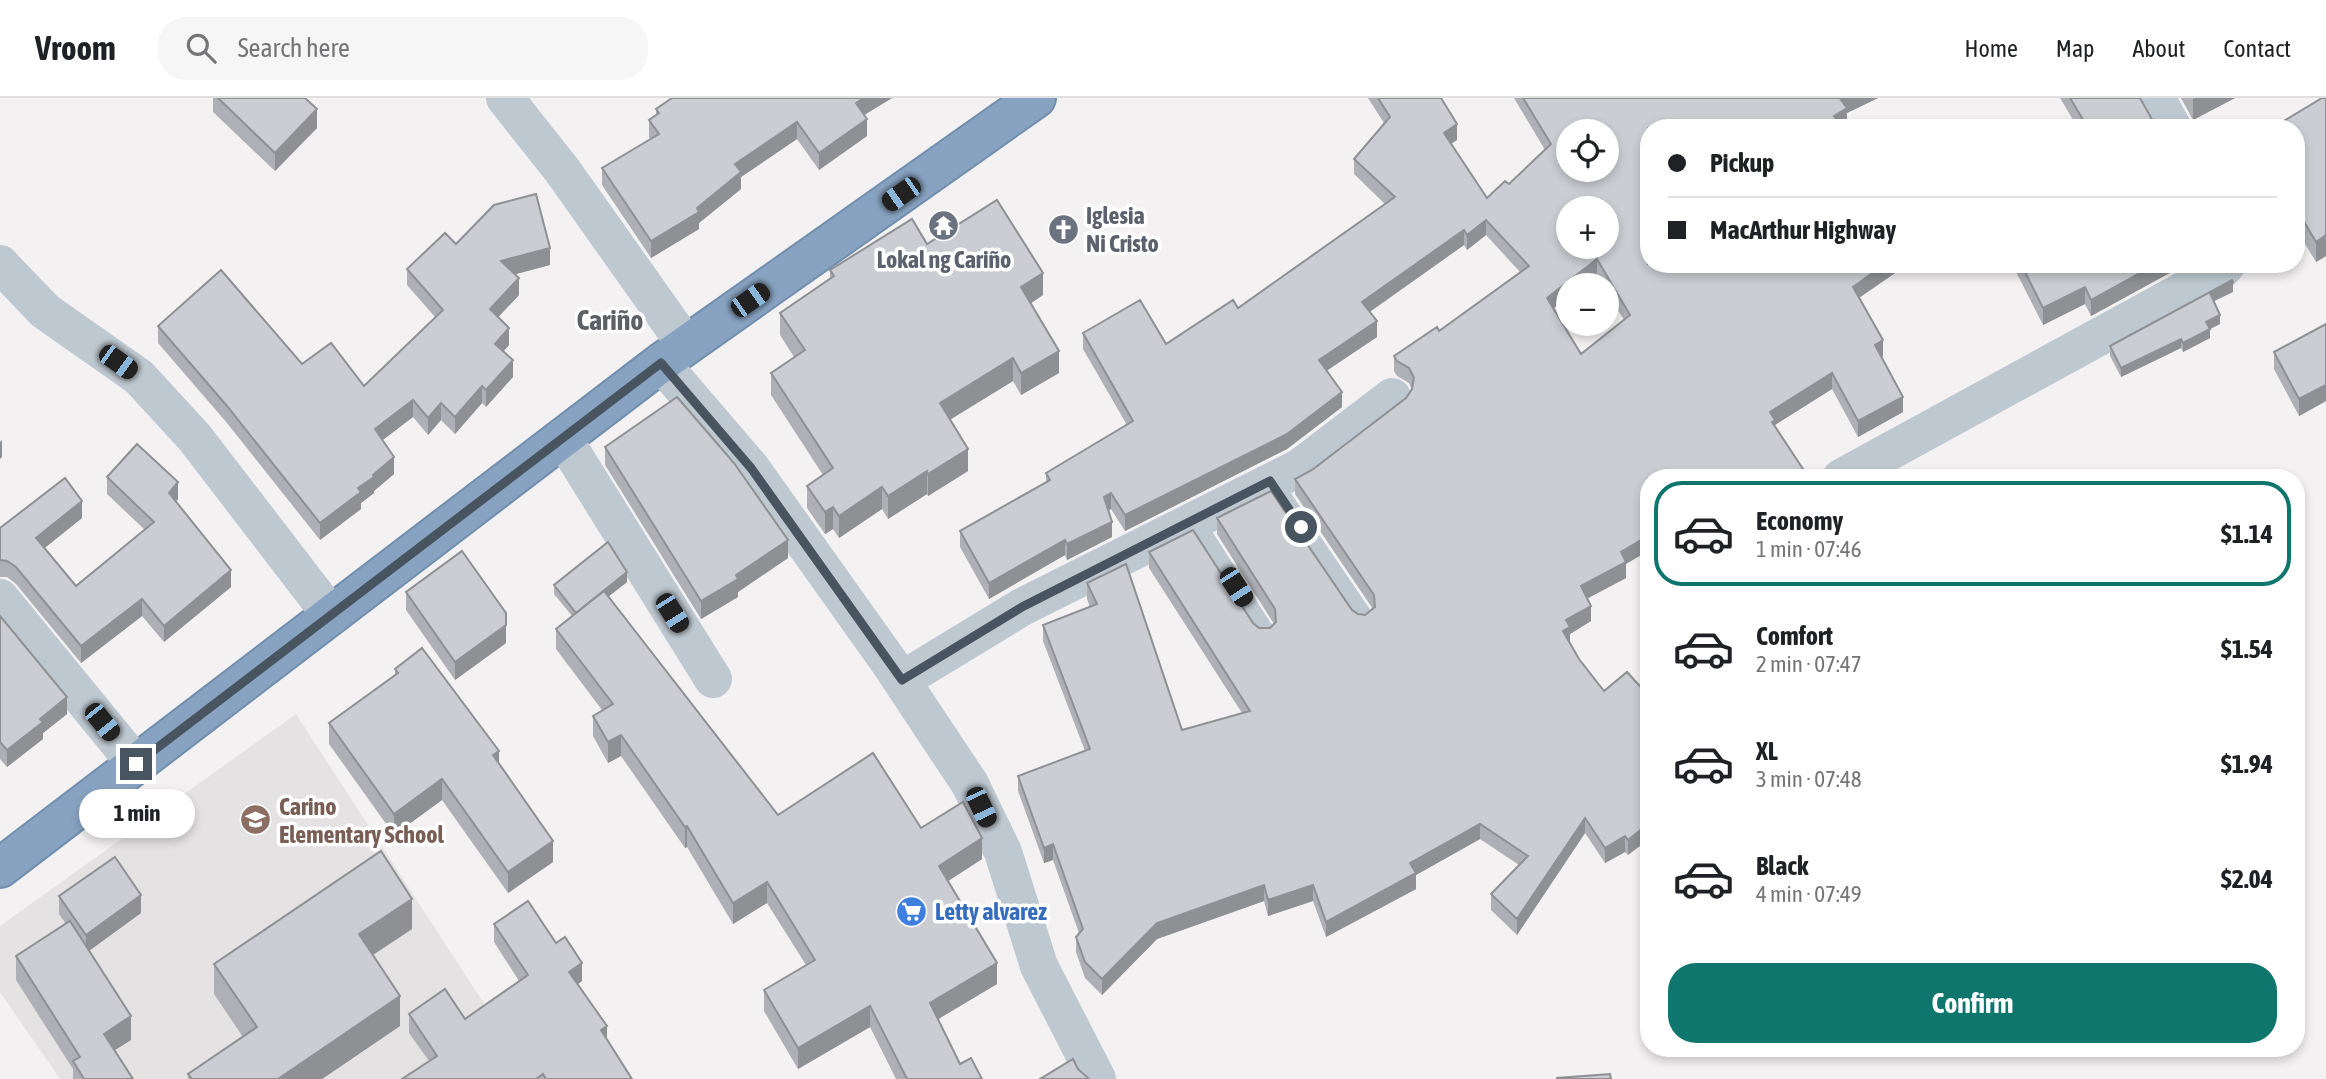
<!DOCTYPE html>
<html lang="en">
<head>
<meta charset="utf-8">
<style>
  :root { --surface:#fff; --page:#f6f6f6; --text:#202124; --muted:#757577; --line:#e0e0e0; --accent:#0f766e }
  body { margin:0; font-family:"Asap Condensed",sans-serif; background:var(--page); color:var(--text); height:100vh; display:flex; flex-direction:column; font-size:26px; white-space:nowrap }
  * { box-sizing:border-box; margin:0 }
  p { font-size:23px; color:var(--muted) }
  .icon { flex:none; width:38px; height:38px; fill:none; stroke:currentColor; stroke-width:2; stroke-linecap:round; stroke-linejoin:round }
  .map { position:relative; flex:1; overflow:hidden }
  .sheet { position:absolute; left:1640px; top:371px; width:665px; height:588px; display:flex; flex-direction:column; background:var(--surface); border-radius:28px; box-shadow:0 4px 10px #0003 }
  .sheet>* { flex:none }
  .banner { position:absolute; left:1640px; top:21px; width:665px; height:154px; border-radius:28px; box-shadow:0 4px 10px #0003; display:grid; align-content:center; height:154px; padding:0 28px; background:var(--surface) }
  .controls { position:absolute; left:1556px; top:21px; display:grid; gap:14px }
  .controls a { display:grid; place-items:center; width:63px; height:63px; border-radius:50%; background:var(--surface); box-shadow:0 4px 10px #0003; font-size:35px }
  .end { position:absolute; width:32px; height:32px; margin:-16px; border:9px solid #48545f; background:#fff; box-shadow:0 0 0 4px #fff }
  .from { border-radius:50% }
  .bubble { position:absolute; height:49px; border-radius:24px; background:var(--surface); box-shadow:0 4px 10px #0003; font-size:23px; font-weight:700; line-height:49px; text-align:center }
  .car { position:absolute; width:21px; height:42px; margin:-21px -10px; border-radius:9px; box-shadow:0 0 5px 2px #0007; background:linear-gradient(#222 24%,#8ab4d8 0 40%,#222 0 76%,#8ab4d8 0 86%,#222 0) }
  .banner b { display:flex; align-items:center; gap:24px; height:66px; font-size:26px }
  .banner b+b { border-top:2px solid var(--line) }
  .banner i { width:18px; height:18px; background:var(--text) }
  ul { padding:12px 0 0; list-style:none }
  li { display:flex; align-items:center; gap:21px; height:105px; margin:0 14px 10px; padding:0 14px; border:4px solid transparent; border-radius:28px }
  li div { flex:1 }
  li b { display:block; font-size:26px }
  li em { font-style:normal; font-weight:700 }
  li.on { border-color:var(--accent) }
  li>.icon { width:63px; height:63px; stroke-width:1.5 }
  .button { display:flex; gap:14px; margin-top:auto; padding:14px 28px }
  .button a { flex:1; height:80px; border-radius:28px; background:var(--accent); color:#fff; font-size:28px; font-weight:700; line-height:80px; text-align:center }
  header { display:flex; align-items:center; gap:42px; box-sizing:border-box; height:98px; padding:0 35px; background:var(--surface); border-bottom:2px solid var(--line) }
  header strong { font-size:33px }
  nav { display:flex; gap:38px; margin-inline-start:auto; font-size:24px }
  .search { width:490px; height:63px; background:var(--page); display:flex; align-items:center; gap:18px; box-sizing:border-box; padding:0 24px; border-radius:28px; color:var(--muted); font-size:26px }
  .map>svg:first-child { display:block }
  .education { fill:#e4e2e3 }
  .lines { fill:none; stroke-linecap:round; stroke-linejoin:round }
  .highway-casing { stroke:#728ead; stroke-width:42 }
  .lane { stroke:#bec8d0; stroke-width:21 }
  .street { stroke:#bec8d0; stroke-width:38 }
  .highway { stroke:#87a3c1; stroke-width:38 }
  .wall { fill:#afb0b5; fill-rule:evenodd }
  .shaded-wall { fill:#8e9094 }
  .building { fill:#cbcdd3; stroke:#8e9094; stroke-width:2; fill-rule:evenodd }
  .route { stroke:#48545f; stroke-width:9 }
  .labels { text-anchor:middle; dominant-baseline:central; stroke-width:7; stroke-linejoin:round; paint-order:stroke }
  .worship-label { font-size:24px; font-weight:bold; fill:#5b616d; stroke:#fff; text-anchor:start }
  .education-label { font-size:24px; font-weight:bold; fill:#785e54; stroke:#fff; text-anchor:start }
  .shop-label { font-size:24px; font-weight:bold; fill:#366cbe; stroke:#fff; text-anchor:start }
  .quarter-label { font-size:28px; font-weight:bold; fill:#5d6166; stroke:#fff }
</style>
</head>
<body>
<header>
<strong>Vroom</strong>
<div class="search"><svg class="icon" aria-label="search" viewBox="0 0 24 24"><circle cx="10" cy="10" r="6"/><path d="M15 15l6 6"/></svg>Search here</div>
<nav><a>Home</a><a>Map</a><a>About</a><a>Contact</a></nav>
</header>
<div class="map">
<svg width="2326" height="981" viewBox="0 0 2326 981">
  <rect width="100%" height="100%" fill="#f3f1f1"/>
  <!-- education -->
  <path class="education" d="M296,616L533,981H60L0,894V828Z"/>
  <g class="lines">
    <defs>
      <path id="highway" d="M0,770L661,265L1036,0"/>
    </defs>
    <!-- highway casing -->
    <use href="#highway" class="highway-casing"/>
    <!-- lane -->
    <g class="lane">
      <path d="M1270,383L1363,520"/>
      <path d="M1193,423L1264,534"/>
    </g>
    <!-- street -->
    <g class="street">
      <path d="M505,0L562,72L686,247"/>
      <path d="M2156,0L2173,30"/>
      <path d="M0,166L45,213L139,279L195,340L331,517"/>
      <path d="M661,265L751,370L889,564L970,686L1003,754L1039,868L1097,981"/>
      <path d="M563,340L713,581"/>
      <path d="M1841,380L2223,171L2227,166"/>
      <path d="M0,500L136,666"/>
      <path d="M902,582L1022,509L1299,370L1392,299"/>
    </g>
    <!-- highway -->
    <use href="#highway" class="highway"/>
  </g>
  <!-- wall -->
  <g class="wall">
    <path d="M213,0H218L317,30L275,73L213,14Z"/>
    <path d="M672,0H892L864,17L867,38L819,72L797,41L741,79V91L699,125V131L651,160L602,87V70L650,41L649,39V22L656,17V11Z"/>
    <path d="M1368,0H1441L1457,42L1451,46L1487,100L1509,86L1545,52L1514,0H1878L1847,15V26L1842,29L1908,166L1859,200L1883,258L1881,259L1903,314L1858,339L1832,291L1775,327L1648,380L1626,466V480L1587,500L1591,523L1570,536L1569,545L1579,561L1604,593L1648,597L1628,757L1625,754L1605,765L1585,735L1517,837L1491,812V796L1519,767L1480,741L1416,777V791L1326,839L1313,803L1268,818L1264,803L1157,841L1102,897L1085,880L1076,854V839L1079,835L1053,762L1044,765L1018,693V678L1085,653L1043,543V527L1090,509L1087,501V485L1182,632L1242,615L1149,470V454L1259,530H1270L1274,526L1217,436V420L1358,516L1365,517L1373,511L1295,396V381L1312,372L1406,300L1412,292L1409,285L1397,278L1394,273V258L1439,233L1520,174L1486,137L1467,152L1464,147L1370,214L1377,239L1327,272L1342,309L1287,351L1125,433L1111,411L1109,412L1112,439L1067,462L1065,457L989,501L960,449V433L1046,384V375L1127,327L1083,251V235L1166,246L1238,210L1385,106L1354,76V61L1384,25ZM1597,176L1603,187H1606V193L1624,222L1581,256L1554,210L1568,199V187H1583Z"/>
    <path d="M2060,0H2140L2154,25L2159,30H2078Z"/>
    <path d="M2181,0H2235L2193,22Z"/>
    <path d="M2326,0V158L2316,164L2296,131V30Z"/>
    <path d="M456,146L550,167L515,176L519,197L498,219L509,247L503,254L513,279L486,309L482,305L455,336L441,322L428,337L413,319L382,342L394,376L374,393V395L361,405V411L320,442L227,325L158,245V228L302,266L364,288L435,219L407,187V171Z"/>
    <path d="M927,146L1043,197L1031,205L1059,275L1021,297L1013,283L950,321L968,373L928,398L927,396L888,421L882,411L839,440L833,431L825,436L807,410V388L823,377L771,297V275L794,259L780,237V215L830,180V172Z"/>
    <path d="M2012,166H2186L2091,218L2085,206L2043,227Z"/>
    <path d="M2233,194L2214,203L2220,226L2210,231V240L2183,254L2181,250L2121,279L2110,258V248Z"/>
    <path d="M2326,226V303L2299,318L2274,271V254Z"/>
    <path d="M605,349L788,460L738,494V499L701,521L605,367Z"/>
    <path d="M107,379L178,401L176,404L231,489L164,544L142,518L81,565L16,486L7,479H0V430L82,420L44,450L76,488L145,432L107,396Z"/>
    <path d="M627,484L609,498L778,717L921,730L982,761L948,783L997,886L938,921L960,966L982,981H896L870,929L798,971L764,913V892L806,867L767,805L733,826L687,749L685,750L621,658L608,665L593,638V618L602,612L556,551V531L572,518L554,496V487Z"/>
    <path d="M406,494L506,545L455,582L406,512Z"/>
    <path d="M0,518L67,616L43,635V641L7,669L0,661Z"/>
    <path d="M395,571L499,665L553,764L508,795L442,702L394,737L329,646V625L395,577Z"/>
    <path d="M59,798L141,815L89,853L131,942L114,952L133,981H73V971L16,882V858L66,826L59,816Z"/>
    <path d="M494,826L556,845L582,883L578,886L607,941L632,981H402L429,963L409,935V916L465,921L519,883L494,844Z"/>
    <path d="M412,831L373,857L400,928L322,981H188V976L243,939L214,896V866Z"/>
  </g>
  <!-- shaded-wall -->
  <g class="shaded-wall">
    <path d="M864,0H892L856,22V5Z"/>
    <path d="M1846,0H1878L1847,15V26L1841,30L1834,18L1841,2Z"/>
    <path d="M2196,0H2235L2193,22V1Z"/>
    <path d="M317,11V30L275,73V55Z"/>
    <path d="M867,21V38L819,72V55Z"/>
    <path d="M797,24V41L741,79V91L699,125V131L651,160V143L697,110L735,66Z"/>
    <path d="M1457,26V42L1444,50V35Z"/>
    <path d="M1486,122V137L1467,152V137Z"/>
    <path d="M1464,132V147L1362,219V204Z"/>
    <path d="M2326,137V158L2316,164V144Z"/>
    <path d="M550,150V167L501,180V163Z"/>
    <path d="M1597,161V176L1583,187H1568V199L1547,215V200Z"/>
    <path d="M1885,166H1908L1853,204V189Z"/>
    <path d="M2156,166H2186L2091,218V202Z"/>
    <path d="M1043,175V197L1021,212V189Z"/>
    <path d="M519,180V197L490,228V211Z"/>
    <path d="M2233,184V194L2210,205V195Z"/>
    <path d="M2085,189V206L2043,227V210Z"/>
    <path d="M2220,217V226L2210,231V240L2183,254V245L2206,224Z"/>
    <path d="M1377,223V239L1319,278V262Z"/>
    <path d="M509,230V247L495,263V246Z"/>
    <path d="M2181,241V250L2121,279V270Z"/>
    <path d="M1883,242V258L1875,262V247Z"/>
    <path d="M1059,253V275L1021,297V275Z"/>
    <path d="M1013,260V283L940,328V305Z"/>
    <path d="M513,262V279L486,309V292Z"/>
    <path d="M1832,275V291L1775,327V338L1770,314Z"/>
    <path d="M2326,287V303L2299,318V301Z"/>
    <path d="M482,288V305L455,336V319Z"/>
    <path d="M1342,294V309L1287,351L1125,433V417Z"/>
    <path d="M1903,299V314L1858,339V323Z"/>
    <path d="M413,302V319L375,348V331Z"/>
    <path d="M441,305V322L428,337V320Z"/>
    <path d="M2,342V359L0,361V344Z"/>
    <path d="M968,351V373L928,398V376Z"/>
    <path d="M394,359V376L374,393V395L361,405V411L320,442V425Z"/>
    <path d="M927,373V396L888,421V398Z"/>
    <path d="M178,384V401L169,412V395Z"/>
    <path d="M882,389V411L839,440V418Z"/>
    <path d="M1111,395V411L1104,414V399Z"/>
    <path d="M82,403V420L36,457V440Z"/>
    <path d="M833,409V431L825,436V414Z"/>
    <path d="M1112,424V439L1067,462V446Z"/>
    <path d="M1648,438V453L1626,466V480L1581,504V488L1621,454Z"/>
    <path d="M788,442V460L738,494V499L701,521V503L736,477Z"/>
    <path d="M1065,442V457L989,501V485Z"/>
    <path d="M231,472V489L164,544V528Z"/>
    <path d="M627,474V484L576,524V515Z"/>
    <path d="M142,501V518L81,565V548Z"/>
    <path d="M1591,508V523L1570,536V545L1563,533L1566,522Z"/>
    <path d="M506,527V545L455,582V564Z"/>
    <path d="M67,599V616L43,635V641L7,669V652L40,621Z"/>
    <path d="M621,637V658L608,665V644Z"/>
    <path d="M499,653V674L493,657Z"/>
    <path d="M442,681V702L394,737V716Z"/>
    <path d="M1585,720V735L1517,837V821Z"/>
    <path d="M1480,726V741L1416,777V791L1326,839V824L1410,765Z"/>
    <path d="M1648,726V742L1628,757V742Z"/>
    <path d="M687,728V749L685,750V729Z"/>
    <path d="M1625,738V754L1605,765V750Z"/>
    <path d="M982,740V761L939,789V768Z"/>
    <path d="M553,743V764L508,795V774Z"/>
    <path d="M1053,746V762L1044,765V750Z"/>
    <path d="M767,784V805L733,826V805Z"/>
    <path d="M1264,787V803L1157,841L1102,897V881L1157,825Z"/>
    <path d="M1313,787V803L1268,818V802Z"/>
    <path d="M141,797V815L86,855V837Z"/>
    <path d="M412,801V831L359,866V836Z"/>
    <path d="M582,865V883L569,892V874Z"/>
    <path d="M997,865V886L930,926V905Z"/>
    <path d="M400,898V928L322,981H278Z"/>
    <path d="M870,908V929L798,971V950Z"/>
    <path d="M131,918V942L104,959V936Z"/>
    <path d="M607,928V946L601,932Z"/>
  </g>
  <!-- building -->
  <g class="building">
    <path d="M218,0H305L317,11L275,55Z"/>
    <path d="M672,0H864L856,5L867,21L819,55L797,24L735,66L741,74L697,110L699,114L651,143L602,70L659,36L649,22L659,15L656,11Z"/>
    <path d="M1378,0H1441L1457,26L1444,35L1487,100L1505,83L1509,86L1551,46L1523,0H1846L1841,2L1847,10L1834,18L1842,30H1648V166H1885L1853,189L1883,242L1875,247L1903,299L1858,323L1832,275L1770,314L1775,322L1772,324L1809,380H1648V438L1621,454L1626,464L1581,488L1591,508L1566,522L1570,529L1563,533L1579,561L1604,593L1627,574L1648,597V726L1628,742L1625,738L1605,750L1585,720L1517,821L1491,796L1528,758L1480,726L1410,765L1416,775L1326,824L1313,787L1268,802L1264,787L1157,825L1102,881L1085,864L1076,839L1083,831L1053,746L1044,750L1018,678L1090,651L1043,527L1097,506L1087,485L1126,466L1182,632L1250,613L1149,454L1193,432L1253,525L1259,530H1270L1276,524L1275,511L1217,420L1271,393L1352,512L1358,516L1365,517L1375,509L1374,497L1295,381L1312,372L1406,300L1412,291L1414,280L1409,270L1397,263L1394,258L1437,229L1439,233L1529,168L1486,122L1467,137L1464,132L1362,204L1377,223L1319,262L1342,294L1287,336L1125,417L1111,395L1104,399L1112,424L1067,446L1065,442L989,485L960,433L1050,382L1046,375L1133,323L1083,235L1140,202L1166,246L1233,202L1238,210L1395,99L1354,61L1390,19ZM1568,33H1606V72H1568ZM1568,110H1606V149H1568ZM1597,161L1630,217L1581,256L1547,200Z"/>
    <path d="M2070,0H2140L2154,25L2159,30H2088Z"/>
    <path d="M2322,0H2326V137L2316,144L2296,110V30H2272Z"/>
    <path d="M536,96L550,150L501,163L519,180L490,211L509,230L495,246L513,262L486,292L482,288L455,319L441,305L428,320L413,302L375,331L394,359L373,377L374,379L358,390L361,394L320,425L227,308L158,228L221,172L302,266L331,245L364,288L443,212L407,171L445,135L456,146L494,107Z"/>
    <path d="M997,102L1043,175L1021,189L1059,253L1021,275L1013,260L940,305L968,351L928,376L927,373L888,398L882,389L839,418L833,409L825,414L807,388L833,370L771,275L805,252L780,215L834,178L830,172L912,121L927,146Z"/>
    <path d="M2021,166H2156L2091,202L2085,189L2043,210Z"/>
    <path d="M2232,182L2233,184L2210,195L2220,217L2206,224L2210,231L2183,245L2181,241L2121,270L2110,248Z"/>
    <path d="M2326,226V287L2299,301L2274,254Z"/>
    <path d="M677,299L734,365L788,442L736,477L738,481L701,503L605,349Z"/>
    <path d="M137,346L178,384L169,395L231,472L164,528L142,501L81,548L16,469L7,463L0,462V430L65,380L82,403L36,440L76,488L154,424L107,379Z"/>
    <path d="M1870,373L1874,380H1858Z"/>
    <path d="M1823,376L1827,380H1816Z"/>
    <path d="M608,444L627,474L576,515L554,487Z"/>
    <path d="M462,453L506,515V527L455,564L406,494Z"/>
    <path d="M604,493L778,717L873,655L921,730L963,704L982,740L939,768L997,865L930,905L960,966L971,960L982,981H907L870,908L798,950L764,892L815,862L767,784L733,805L687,728L685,729L621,637L608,644L593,618L613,606L556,531Z"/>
    <path d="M0,518L67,599L40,621L43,624L7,652L0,644Z"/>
    <path d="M422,550L499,653L493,657L553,743L508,774L442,681L394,716L329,625L398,575L395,571Z"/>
    <path d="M381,753L412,801L359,836L400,898L278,981H192L188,976L257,929L214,866Z"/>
    <path d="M115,759L141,797L86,837L59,798Z"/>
    <path d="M528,803L556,845L565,839L582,865L569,874L607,928L601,932L632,981H546L543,976L536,981H402L437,958L409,916L445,891L465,921L528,877L494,826Z"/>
    <path d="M70,823L131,918L104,936L133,981H84L73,963L80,959L16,858Z"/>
    <path d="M1073,961L1078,971L1089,981H1040Z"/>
    <path d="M1610,976L1611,981H1557V980Z"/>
  </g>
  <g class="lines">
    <!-- route -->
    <path class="route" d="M136,666L661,265L751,370L902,582L1022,509L1270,383L1301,429"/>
  </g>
  <!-- icons -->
  <defs>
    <symbol id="temple-disc" viewBox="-11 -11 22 22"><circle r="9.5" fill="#6b7280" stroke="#fff"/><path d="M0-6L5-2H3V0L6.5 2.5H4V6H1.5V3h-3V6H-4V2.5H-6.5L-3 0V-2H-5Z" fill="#fff"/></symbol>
    <symbol id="church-disc" viewBox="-11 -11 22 22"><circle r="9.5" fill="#6b7280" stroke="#fff"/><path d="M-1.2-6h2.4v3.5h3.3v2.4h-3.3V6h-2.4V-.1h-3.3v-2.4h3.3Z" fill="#fff"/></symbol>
    <symbol id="school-disc" viewBox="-11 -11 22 22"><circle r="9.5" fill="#8d6e63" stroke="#fff"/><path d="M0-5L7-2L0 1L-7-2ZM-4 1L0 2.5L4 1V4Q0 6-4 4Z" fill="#fff"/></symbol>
    <symbol id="supermarket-disc" viewBox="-11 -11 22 22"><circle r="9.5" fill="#3f7fe0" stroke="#fff"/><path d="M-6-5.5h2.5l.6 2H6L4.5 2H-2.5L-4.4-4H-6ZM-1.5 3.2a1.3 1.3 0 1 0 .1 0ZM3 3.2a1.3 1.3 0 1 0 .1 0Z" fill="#fff"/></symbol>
  </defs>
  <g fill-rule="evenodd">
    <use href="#temple-disc" x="926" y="110" width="35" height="35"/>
    <use href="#church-disc" x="1046" y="114" width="35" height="35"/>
    <use href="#school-disc" x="238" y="704" width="35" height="35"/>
    <use href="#supermarket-disc" x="894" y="796" width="35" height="35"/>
  </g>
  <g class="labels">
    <!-- worship labels -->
    <g class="worship-label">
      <text x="1086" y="117">Iglesia<tspan x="1086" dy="28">Ni Cristo</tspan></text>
      <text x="944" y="161" text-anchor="middle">Lokal ng Cariño</text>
    </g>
    <!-- education labels -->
    <g class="education-label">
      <text x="279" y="708">Carino<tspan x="279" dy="28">Elementary School</tspan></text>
    </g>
    <!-- shop labels -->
    <g class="shop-label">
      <text x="935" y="813">Letty alvarez</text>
    </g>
    <!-- quarter labels -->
    <g class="quarter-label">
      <text x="610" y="222">Cariño</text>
    </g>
  </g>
</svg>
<div class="controls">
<a><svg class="icon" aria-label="locate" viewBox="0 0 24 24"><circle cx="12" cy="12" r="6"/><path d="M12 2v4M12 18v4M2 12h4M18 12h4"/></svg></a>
<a>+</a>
<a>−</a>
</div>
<i class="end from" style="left:1301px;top:429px"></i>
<i class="end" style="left:136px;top:666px"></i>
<div class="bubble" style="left:79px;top:691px;width:116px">1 min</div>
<i class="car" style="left:901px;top:96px;rotate:235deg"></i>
<i class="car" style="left:750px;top:202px;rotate:55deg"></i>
<i class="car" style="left:118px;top:264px;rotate:126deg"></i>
<i class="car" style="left:1236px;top:489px;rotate:147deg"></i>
<i class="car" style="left:672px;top:515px;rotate:148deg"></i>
<i class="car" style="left:102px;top:624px;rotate:141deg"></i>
<i class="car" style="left:981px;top:709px;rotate:155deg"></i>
<div class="banner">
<b><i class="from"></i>Pickup</b>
<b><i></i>MacArthur Highway</b>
</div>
<section class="sheet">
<ul>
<li class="on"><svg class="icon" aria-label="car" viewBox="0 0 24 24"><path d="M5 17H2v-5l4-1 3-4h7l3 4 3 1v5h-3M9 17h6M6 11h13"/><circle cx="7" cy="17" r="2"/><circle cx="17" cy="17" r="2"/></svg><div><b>Economy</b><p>1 min · 07:46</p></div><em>$1.14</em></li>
<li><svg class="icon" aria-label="car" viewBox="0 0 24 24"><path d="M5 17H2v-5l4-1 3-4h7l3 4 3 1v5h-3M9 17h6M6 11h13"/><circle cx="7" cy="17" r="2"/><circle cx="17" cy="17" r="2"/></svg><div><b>Comfort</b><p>2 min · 07:47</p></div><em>$1.54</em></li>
<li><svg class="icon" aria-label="car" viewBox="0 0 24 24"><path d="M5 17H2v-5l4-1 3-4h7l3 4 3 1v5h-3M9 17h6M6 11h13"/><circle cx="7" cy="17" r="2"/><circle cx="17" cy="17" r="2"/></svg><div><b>XL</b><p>3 min · 07:48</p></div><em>$1.94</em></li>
<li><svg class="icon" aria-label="car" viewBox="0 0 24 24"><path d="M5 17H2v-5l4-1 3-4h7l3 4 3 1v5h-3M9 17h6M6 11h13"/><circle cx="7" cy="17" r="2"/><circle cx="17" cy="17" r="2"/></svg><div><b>Black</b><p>4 min · 07:49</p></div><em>$2.04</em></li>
</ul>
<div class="button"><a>Confirm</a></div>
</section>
</div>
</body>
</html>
